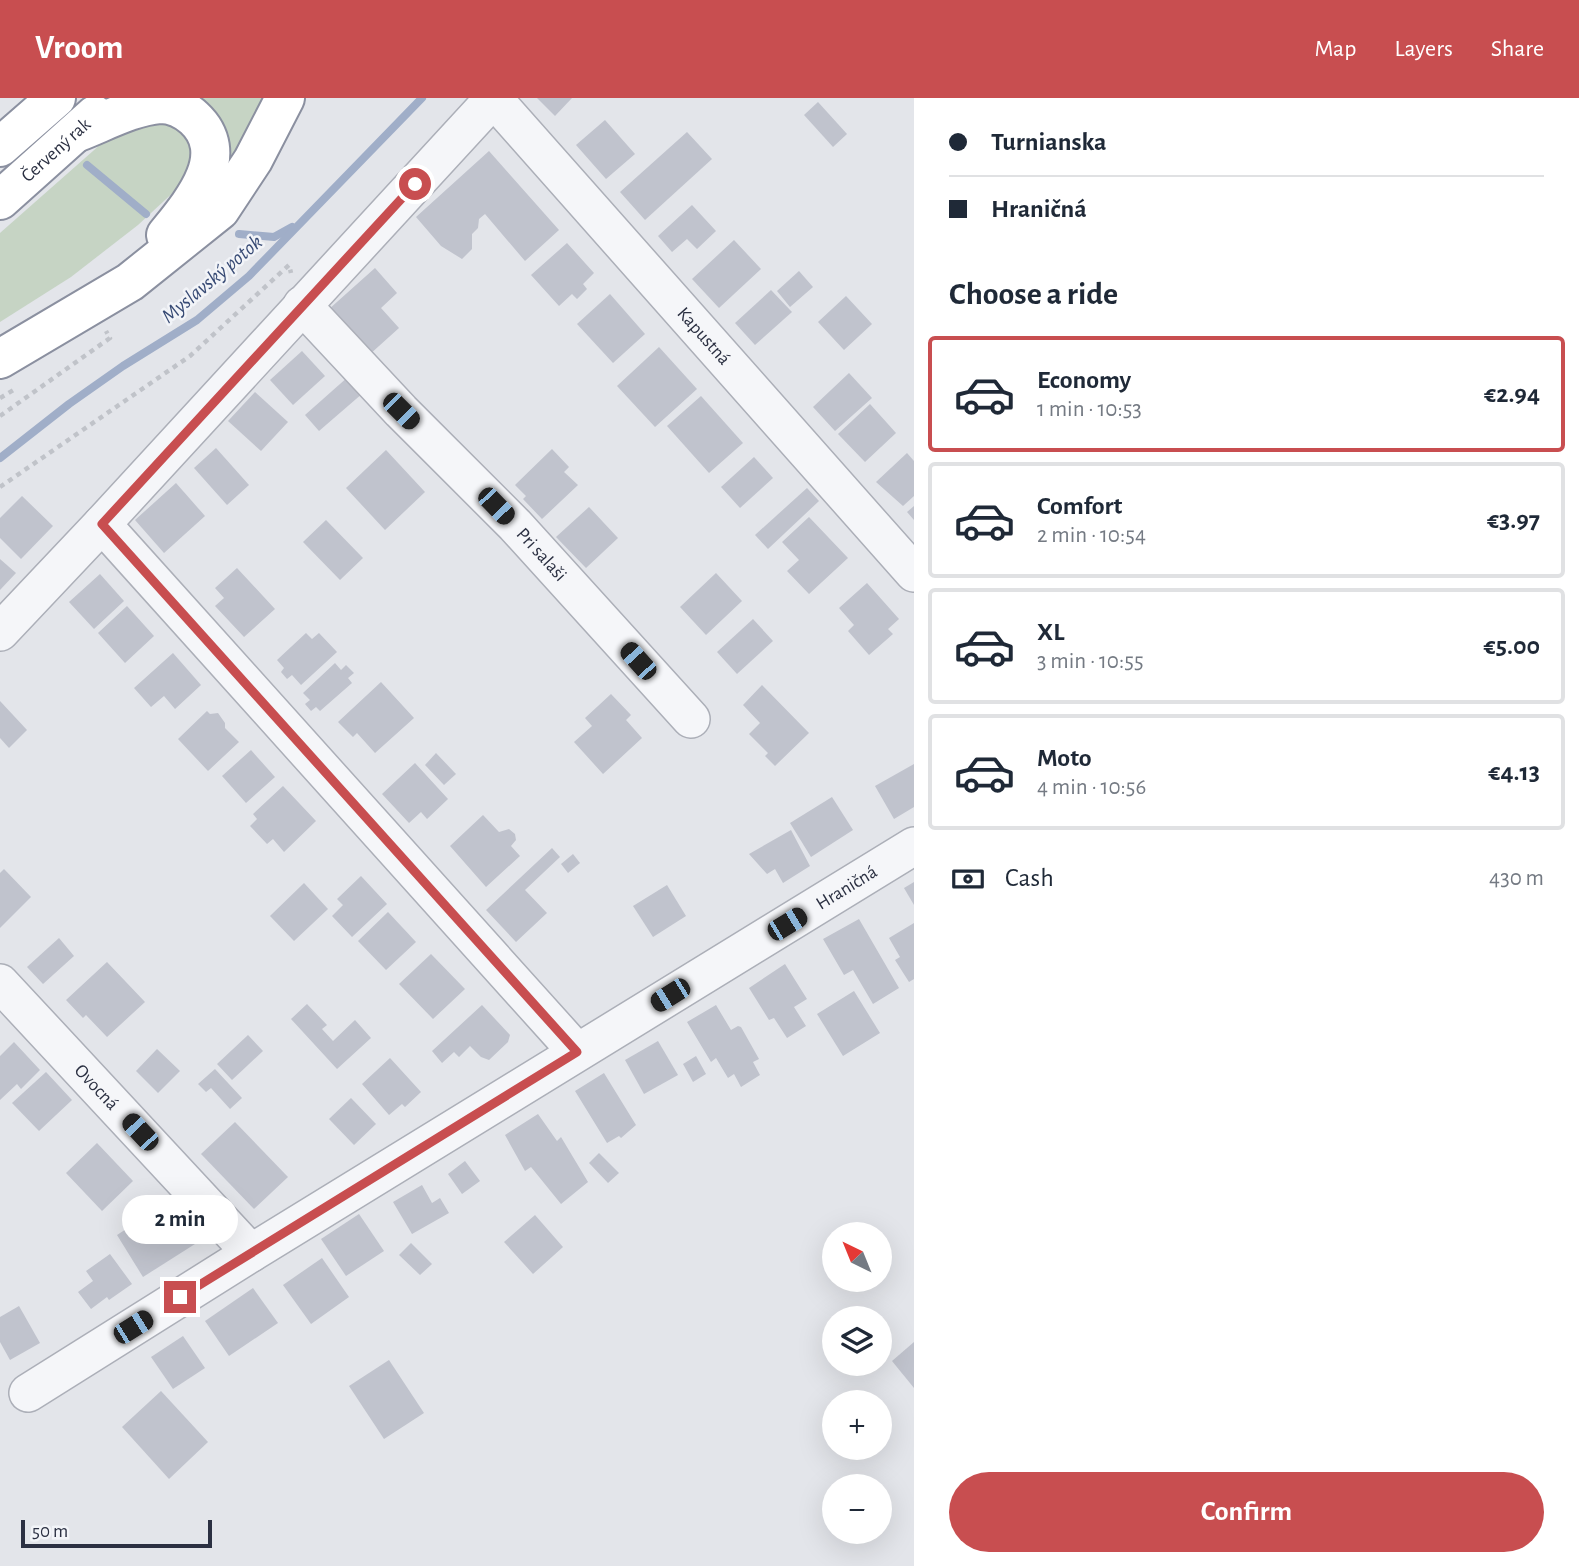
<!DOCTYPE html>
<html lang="en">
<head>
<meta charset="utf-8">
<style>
  :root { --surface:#fff; --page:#f6f6f7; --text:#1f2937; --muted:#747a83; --line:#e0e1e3; --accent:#c84e50 }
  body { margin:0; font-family:"Alegreya Sans",sans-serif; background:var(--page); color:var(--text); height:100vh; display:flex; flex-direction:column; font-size:26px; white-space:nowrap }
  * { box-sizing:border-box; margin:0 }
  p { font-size:23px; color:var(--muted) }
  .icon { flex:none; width:38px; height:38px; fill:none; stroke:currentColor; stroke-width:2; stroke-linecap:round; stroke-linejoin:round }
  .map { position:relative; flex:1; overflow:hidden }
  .sheet { display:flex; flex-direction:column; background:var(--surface); width:665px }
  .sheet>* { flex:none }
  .top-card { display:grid; align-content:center; height:154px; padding:0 35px; background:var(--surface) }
  .needle { width:46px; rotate:317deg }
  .controls { position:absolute; left:822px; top:1124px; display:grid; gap:14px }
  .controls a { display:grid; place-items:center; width:70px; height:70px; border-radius:50%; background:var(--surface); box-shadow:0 7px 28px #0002; font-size:35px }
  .scale { position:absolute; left:21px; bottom:18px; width:191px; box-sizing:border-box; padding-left:7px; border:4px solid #2b3042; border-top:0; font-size:19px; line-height:24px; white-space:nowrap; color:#2b3042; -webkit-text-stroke:5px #f2f4f8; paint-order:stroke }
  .end { position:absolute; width:32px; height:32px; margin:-16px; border:9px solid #c84e50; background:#fff; box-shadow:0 0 0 4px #fff }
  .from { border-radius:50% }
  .bubble { position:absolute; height:49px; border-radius:24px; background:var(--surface); box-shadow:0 7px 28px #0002; font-size:23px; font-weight:600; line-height:49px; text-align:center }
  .car { position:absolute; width:21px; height:42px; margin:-21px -10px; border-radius:9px; box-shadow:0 0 5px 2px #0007; background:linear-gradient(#222 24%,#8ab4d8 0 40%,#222 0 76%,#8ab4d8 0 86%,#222 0) }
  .top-card b { display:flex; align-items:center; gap:24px; height:66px; font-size:26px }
  .top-card b+b { border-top:2px solid var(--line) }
  .top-card i { width:18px; height:18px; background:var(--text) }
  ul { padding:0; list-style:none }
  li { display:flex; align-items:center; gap:21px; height:116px; margin:0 14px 10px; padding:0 21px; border:4px solid var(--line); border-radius:7px }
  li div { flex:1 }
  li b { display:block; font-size:26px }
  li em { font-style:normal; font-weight:600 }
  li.selected { border-color:var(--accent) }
  li>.icon { width:63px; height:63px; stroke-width:1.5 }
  h2 { padding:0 35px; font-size:32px; line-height:84px }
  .pay { display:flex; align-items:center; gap:18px; height:77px; padding:0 35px; font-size:26px }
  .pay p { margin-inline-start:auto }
  .button { display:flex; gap:14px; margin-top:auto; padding:14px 35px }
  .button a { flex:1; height:80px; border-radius:42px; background:var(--accent); color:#fff; font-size:28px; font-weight:600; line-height:80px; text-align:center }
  header { display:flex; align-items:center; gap:42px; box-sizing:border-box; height:98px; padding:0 35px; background:var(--accent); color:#fff }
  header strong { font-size:33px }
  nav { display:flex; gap:38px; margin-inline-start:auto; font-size:24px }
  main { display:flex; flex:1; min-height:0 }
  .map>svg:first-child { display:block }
  .green { fill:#c6d4c4 }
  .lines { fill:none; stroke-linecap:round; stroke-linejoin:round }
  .stream { stroke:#a0aec8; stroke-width:8 }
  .building { fill:#c0c3cd }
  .minor-casing { stroke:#acafb8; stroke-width:40 }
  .highway-casing { stroke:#8b90a0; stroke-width:42 }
  .path { stroke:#c0c3c9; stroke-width:4.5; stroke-dasharray:5 5; stroke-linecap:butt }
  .minor { stroke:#f5f6f9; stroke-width:37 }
  .highway { stroke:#fff; stroke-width:38 }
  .route { stroke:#c84e50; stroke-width:9 }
  .labels { text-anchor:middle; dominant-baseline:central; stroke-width:5; stroke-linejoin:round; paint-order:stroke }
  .street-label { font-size:19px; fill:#2b3042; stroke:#f2f4f8 }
  .water-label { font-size:21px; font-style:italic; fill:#374a74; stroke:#f2f4f8 }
</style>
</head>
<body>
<header>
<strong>Vroom</strong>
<nav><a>Map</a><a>Layers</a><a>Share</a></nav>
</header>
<main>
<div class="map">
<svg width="914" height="1468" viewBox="0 0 914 1468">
  <rect width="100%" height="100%" fill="#e3e5ea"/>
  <!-- green -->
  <g class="green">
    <path d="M201,0H266L230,69C227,45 218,16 201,0Z"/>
    <path d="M170,17L198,56L178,90L138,127L71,179L0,224V135L110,38Z"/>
  </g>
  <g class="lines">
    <!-- stream -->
    <g class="stream">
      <path d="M87,67L146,116"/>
      <path d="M239,136L274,139L292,129"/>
      <path d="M0,360L69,306L123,268L197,222L249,178L422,0"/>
    </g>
  </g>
  <!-- building -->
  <g class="building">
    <path d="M537,0H572L555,18Z"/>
    <path d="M818,4L847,36L833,49L804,17Z"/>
    <path d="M605,22L635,56L606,81L576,47Z"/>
    <path d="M687,34L712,61L645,122L620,94Z"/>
    <path d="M489,53L559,132L525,163L485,116L479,121L478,130L472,136V151L462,161L441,148L416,119Z"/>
    <path d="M692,107L716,133L697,151L687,141L672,154L658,138Z"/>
    <path d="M734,142L761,171L719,210L692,181Z"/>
    <path d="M567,145L594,175L583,186L587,191L577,201L572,196L559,208L531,177Z"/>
    <path d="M375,170L397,195L381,210L399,230L369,257L328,212Z"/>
    <path d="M799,173L813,189L790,209L777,193Z"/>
    <path d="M771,192L792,214L755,247L735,225Z"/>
    <path d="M610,196L645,236L613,265L577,226Z"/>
    <path d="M846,198L872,226L844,252L818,224Z"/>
    <path d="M659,249L697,291L655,329L617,288Z"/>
    <path d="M302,253L325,278L293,307L270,282Z"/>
    <path d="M849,275L872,300L835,333L813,309Z"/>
    <path d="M349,278L363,295L319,333L305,317Z"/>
    <path d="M255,294L288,324L261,353L228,323Z"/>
    <path d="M701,298L743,345L709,375L667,328Z"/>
    <path d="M870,306L896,335L865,364L838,336Z"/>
    <path d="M216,350L249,387L227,407L194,370Z"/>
    <path d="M552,351L569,369L564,374L578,387L542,421L523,401L526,398L515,387Z"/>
    <path d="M386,352L425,394L385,432L346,390Z"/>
    <path d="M907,355L914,363V398L903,408L876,384Z"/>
    <path d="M754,359L773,380L740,410L721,389Z"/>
    <path d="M176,385L205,418L164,455L135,422Z"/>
    <path d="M807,390L819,403L768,451L755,437Z"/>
    <path d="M22,398L53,428L21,461L0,440V420Z"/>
    <path d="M914,408V422L907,414Z"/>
    <path d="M589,409L618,440L586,470L556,439Z"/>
    <path d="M809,419L848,460L809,496L787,473L799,462L782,444Z"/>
    <path d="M326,422L363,460L340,482L303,444Z"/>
    <path d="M0,461L16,475L0,492Z"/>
    <path d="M237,470L275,511L244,539L215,508L224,500L215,490Z"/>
    <path d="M716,475L742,503L706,537L680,509Z"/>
    <path d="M100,476L124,503L94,531L69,504Z"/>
    <path d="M867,485L899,521L888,531L893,536L869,557L848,533L854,527L839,510Z"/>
    <path d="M127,508L154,538L125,565L98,535Z"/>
    <path d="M753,521L773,543L737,576L717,554Z"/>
    <path d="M306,535L312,541L319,535L337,554L301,587L292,577L287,581L281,574L284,570L277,562Z"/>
    <path d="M173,555L201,587L175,611L164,598L151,609L134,590Z"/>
    <path d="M335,565L341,572L346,567L354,575L348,580L352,585L320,613L316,609L311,613L305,606L310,602L303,595Z"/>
    <path d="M381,584L414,620L375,655L357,635L353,639L338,624Z"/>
    <path d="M762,587L809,635L775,668L765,658L768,655L749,636L760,625L743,607Z"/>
    <path d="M611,596L631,617L626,622L642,640L603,676L574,644L592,628L585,620Z"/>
    <path d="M0,603L27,632L9,650L0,640Z"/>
    <path d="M207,613L210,616L218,615L225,625V630L239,644L208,673L178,641Z"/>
    <path d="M251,652L275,679L246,705L222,678Z"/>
    <path d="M436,655L456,676L444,687L425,667Z"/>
    <path d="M415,665L448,701L427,721L421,714L409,725L382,696Z"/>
    <path d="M914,666V709L894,721L875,688Z"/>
    <path d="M283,688L316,723L284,754L273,741L267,746L250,728L257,721L253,716Z"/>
    <path d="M832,699L853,732L811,759L790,725Z"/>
    <path d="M483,717L499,734L509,731L515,736L516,742L511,748L520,758L486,789L450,748Z"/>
    <path d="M791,732L810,768L783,785L775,771L767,776L749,756Z"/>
    <path d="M552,750L560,759L525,792L547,815L516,844L486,812Z"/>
    <path d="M573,756L580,765L568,775L561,766Z"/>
    <path d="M4,771L31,799L0,830V775Z"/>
    <path d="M361,778L387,806L352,839L332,818L343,807L337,801Z"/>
    <path d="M914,784V807L904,790Z"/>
    <path d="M304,785L328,811L294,843L270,818Z"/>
    <path d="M667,787L686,818L653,839L633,808Z"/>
    <path d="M388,814L416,844L386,872L358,843Z"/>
    <path d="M859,821L899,890L873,906L853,872L844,877L823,841Z"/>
    <path d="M914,825V881L909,884L895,862L900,859L889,840Z"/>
    <path d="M59,840L74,858L43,886L27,869Z"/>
    <path d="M431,856L465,891L433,921L399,886Z"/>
    <path d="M107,864L145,904L107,939L86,917L83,920L66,902Z"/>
    <path d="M785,866L807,901L794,909L806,928L787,940L774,920L769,922L749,890Z"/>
    <path d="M854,893L880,935L843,958L817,916Z"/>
    <path d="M307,906L327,927L322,931L333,943L355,922L371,940L337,971L291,921Z"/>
    <path d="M482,907L510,937L508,944L489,962L481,959L470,948L459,959L454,954L442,965L432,953Z"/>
    <path d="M716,907L731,932L738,928L741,929L759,961L753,964L760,977L741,989L734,976L728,980L716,960L711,964L687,924Z"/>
    <path d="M248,937L263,953L232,982L217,966Z"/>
    <path d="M658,943L678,977L644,996L625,962Z"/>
    <path d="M14,944L40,972L21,991L17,986L0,1002V958Z"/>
    <path d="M157,951L180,973L158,995L136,973Z"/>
    <path d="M696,958L706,976L693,984L683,966Z"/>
    <path d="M390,960L421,994L405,1009L402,1006L389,1017L362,986Z"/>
    <path d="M215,971L242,1000L230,1011L211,990L206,994L198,986Z"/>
    <path d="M46,974L72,1002L39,1033L12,1005Z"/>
    <path d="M604,975L636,1027L621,1040L619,1038L607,1045L575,993Z"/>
    <path d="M351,1000L376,1026L354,1047L329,1021Z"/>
    <path d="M538,1016L557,1043L561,1039L588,1084L561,1106L531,1069L525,1073L505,1037Z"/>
    <path d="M235,1024L288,1079L254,1111L201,1056Z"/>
    <path d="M97,1045L133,1083L102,1113L66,1075Z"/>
    <path d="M599,1055L619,1075L608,1085L589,1065Z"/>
    <path d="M465,1063L480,1083L462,1096L448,1076Z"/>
    <path d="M422,1087L432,1105L440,1100L449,1115L412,1136L393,1104Z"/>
    <path d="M168,1104L195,1146L143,1179L117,1137Z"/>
    <path d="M359,1116L384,1153L346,1178L321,1141Z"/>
    <path d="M535,1117L563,1149L533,1176L504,1144Z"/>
    <path d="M411,1145L432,1166L420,1177L399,1157Z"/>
    <path d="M110,1156L132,1186L109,1202L107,1199L91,1211L78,1194L93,1183L86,1173Z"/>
    <path d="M322,1160L349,1199L311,1226L283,1187Z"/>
    <path d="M253,1190L278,1225L229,1258L205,1223Z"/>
    <path d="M19,1208L40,1245L10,1262L0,1244V1219Z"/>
    <path d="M183,1238L205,1270L173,1291L151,1259Z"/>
    <path d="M914,1244V1290L892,1263Z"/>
    <path d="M389,1262L424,1315L384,1341L349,1288Z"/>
    <path d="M161,1293L208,1344L169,1381L122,1329Z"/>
  </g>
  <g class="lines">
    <defs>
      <g id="minor">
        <path id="s1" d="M493,0L914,475"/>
        <path id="s2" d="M302,207L401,313L515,427L691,621"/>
        <path d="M102,426L577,954"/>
        <path d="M0,534L102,426L494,0"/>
        <path id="s3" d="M0,885L251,1155"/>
        <path id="s4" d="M28,1295L251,1155L914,748"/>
      </g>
      <g id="highway">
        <path d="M78,34C104,24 133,8 160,6C174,6 184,11 194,20C234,57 191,106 166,137"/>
        <path d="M0,49L56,0"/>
        <path id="s5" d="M0,102L95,17"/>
        <path d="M0,261L130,184L220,112L253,62L285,0"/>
      </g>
    </defs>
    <!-- minor casing -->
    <use href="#minor" class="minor-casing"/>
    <!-- highway casing -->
    <use href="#highway" class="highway-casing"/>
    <!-- path -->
    <g class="path">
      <path d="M0,300L17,290"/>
      <path d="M0,318L110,240L106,233"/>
      <path d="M0,389L190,258L289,167L291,175"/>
    </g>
    <!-- minor -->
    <use href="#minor" class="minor"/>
    <!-- highway -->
    <use href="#highway" class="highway"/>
  </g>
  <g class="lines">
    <!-- route -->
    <path class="route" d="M180,1199L577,954L102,426L415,86"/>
  </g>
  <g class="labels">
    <!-- street labels -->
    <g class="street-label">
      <text stroke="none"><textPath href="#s5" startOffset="75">Červený rak</textPath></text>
      <text stroke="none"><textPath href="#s1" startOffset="318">Kapustná</textPath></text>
      <text stroke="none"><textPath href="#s2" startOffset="346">Pri salaši</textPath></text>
      <text stroke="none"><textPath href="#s4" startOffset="962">Hraničná</textPath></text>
      <text stroke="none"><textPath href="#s3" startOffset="142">Ovocná</textPath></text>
    </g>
    <!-- water labels -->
    <g class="water-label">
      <text transform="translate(212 181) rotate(-40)">Myslavský potok</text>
    </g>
  </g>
</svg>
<div class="controls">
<a><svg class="needle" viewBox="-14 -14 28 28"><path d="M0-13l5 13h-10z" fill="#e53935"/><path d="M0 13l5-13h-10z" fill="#747a83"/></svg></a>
<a><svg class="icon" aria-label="layers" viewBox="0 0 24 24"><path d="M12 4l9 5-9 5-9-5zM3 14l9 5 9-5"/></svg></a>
<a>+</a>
<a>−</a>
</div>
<div class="scale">50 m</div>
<i class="end from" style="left:415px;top:86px"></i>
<i class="end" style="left:180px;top:1199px"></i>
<div class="bubble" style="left:122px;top:1097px;width:116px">2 min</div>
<i class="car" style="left:401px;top:313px;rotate:135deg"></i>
<i class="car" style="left:496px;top:408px;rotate:136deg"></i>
<i class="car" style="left:638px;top:563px;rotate:318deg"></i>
<i class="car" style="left:787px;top:826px;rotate:59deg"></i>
<i class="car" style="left:670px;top:897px;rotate:238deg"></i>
<i class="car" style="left:140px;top:1034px;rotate:317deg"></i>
<i class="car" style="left:133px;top:1229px;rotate:58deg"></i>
</div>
<section class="sheet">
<div class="top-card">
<b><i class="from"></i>Turnianska</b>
<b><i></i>Hraničná</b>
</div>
<h2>Choose a ride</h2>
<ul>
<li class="selected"><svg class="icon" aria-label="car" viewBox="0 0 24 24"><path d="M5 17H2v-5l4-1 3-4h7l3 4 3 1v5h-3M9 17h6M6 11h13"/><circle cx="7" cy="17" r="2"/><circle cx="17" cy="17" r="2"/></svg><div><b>Economy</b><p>1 min · 10:53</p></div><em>€2.94</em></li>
<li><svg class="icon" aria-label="car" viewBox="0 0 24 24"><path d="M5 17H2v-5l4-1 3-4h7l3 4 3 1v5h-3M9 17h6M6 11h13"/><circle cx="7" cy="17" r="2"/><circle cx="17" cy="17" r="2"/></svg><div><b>Comfort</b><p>2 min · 10:54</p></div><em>€3.97</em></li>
<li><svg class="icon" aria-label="car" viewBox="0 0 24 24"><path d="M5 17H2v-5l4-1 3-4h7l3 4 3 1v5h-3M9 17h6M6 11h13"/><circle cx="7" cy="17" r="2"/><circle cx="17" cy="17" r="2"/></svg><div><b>XL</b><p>3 min · 10:55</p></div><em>€5.00</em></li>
<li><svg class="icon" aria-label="car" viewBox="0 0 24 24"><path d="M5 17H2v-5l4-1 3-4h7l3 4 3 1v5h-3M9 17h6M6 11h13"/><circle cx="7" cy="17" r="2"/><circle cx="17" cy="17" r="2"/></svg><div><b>Moto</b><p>4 min · 10:56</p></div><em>€4.13</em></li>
</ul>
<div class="pay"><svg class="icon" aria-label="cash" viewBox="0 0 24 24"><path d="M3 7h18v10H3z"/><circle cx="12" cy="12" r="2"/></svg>Cash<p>430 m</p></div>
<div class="button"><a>Confirm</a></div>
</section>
</main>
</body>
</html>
